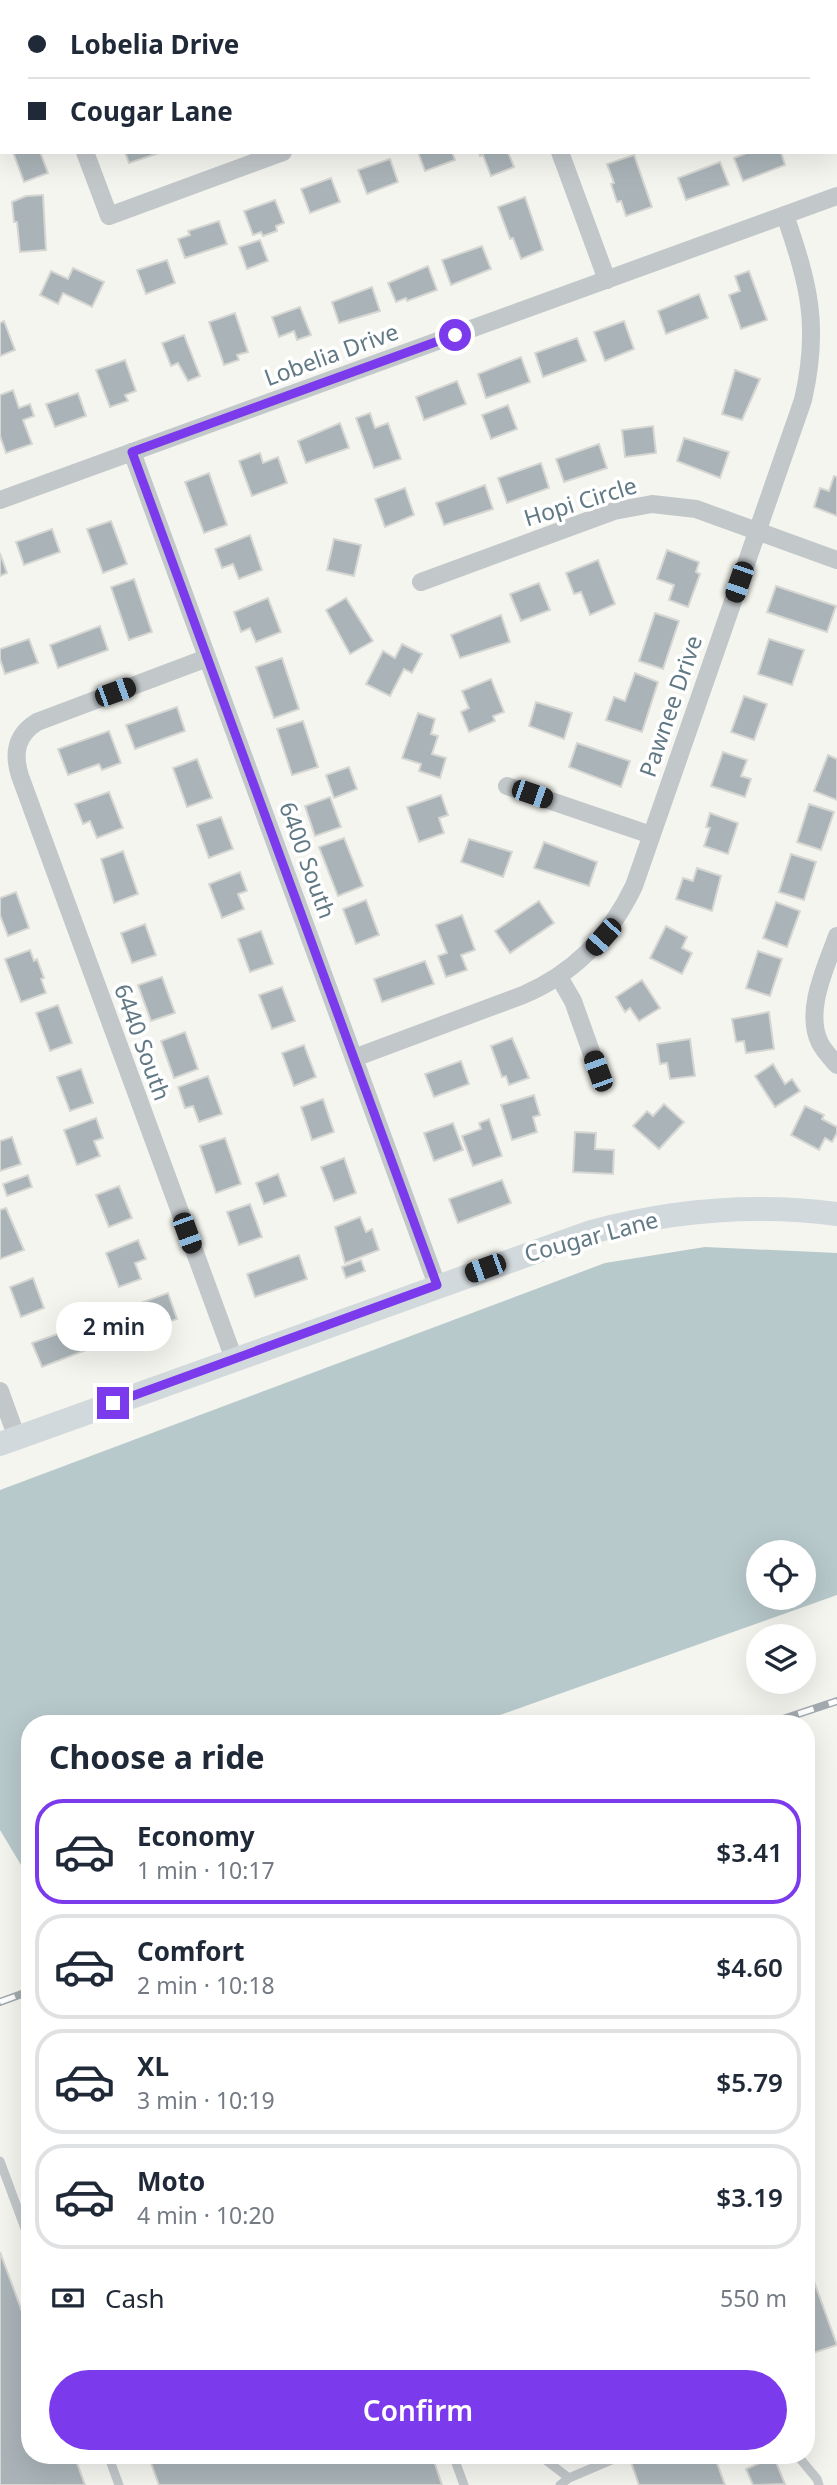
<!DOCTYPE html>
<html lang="en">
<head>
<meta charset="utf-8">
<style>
  :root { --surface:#fff; --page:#f6f6f7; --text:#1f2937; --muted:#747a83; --line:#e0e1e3; --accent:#7c3aed }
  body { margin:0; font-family:"Noto Sans",sans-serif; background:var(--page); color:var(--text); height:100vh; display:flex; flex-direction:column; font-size:26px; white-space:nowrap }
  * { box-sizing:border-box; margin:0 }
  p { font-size:23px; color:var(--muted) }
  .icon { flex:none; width:38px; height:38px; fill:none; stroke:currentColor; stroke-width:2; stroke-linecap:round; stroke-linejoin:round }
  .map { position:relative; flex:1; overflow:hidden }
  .details { position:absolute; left:21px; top:1715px; width:794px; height:749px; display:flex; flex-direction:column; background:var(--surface); border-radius:28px; box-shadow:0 7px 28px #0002 }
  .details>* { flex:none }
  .top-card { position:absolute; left:0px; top:0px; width:838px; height:154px; box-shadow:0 7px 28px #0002; display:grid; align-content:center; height:154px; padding:0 28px; background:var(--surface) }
  .controls { position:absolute; left:746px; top:1540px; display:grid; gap:14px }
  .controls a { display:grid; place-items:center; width:70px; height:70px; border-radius:50%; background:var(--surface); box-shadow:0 7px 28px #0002; font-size:35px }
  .end { position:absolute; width:32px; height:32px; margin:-16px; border:9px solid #7c3aed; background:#fff; box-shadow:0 0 0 4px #fff }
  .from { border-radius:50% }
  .bubble { position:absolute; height:49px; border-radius:24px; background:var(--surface); box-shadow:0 7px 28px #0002; font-size:23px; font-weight:600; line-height:49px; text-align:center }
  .car { position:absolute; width:21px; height:42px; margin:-21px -10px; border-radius:9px; box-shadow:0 0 5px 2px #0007; background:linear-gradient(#222 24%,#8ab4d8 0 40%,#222 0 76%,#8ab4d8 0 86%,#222 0) }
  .top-card b { display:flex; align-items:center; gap:24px; height:66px; font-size:26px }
  .top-card b+b { border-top:2px solid var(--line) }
  .top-card i { width:18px; height:18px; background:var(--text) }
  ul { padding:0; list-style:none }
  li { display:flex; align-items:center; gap:21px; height:105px; margin:0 14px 10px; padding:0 14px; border:4px solid var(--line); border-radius:28px }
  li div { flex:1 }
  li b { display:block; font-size:26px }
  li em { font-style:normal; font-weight:600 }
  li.on { border-color:var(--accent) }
  li>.icon { width:63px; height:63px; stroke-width:1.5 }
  h2 { padding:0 28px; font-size:32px; line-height:84px }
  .pay { display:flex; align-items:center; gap:18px; height:77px; padding:0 28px; font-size:26px }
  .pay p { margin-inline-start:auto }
  .cta { display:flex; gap:14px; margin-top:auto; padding:14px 28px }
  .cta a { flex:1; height:80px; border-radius:42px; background:var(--accent); color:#fff; font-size:28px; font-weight:600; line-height:80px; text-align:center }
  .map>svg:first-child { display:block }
  .water { fill:#b8c9cb; fill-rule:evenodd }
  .building { fill:#aab4b8; stroke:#d6d6d3; stroke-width:2 }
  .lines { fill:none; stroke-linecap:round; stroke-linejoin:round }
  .service { stroke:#c2c7ca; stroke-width:9 }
  .minor { stroke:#c2c7ca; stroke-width:18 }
  .secondary { stroke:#d2d9dd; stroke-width:24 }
  .rail-casing { stroke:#a2aaaf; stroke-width:8 }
  .rail { stroke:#fff; stroke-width:5; stroke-dasharray:16; stroke-linecap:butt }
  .route { stroke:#7c3aed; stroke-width:9 }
  .labels { text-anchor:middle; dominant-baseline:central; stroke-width:7; stroke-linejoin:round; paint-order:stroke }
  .street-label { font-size:23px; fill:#617985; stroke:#fff }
</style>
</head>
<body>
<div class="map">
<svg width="837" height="2485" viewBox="0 0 837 2485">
  <rect width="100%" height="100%" fill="#f5f5f0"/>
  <!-- water -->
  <path class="water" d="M705,1247L837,1253V1595L475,1724H30V1876L27,1875L0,1830V1490L605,1263ZM758,1552H803V1598H758Z"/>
  <!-- building -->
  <g class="building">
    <path d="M13,152H40L48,173L24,182Z"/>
    <path d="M125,152H162L129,163Z"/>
    <path d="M418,152H452L455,160L425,171Z"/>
    <path d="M479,152H508L514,167L491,176L483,155L480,156Z"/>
    <path d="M749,152H781L785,165L743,181L734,158Z"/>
    <path d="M634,155L652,207L626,216L621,201L617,202L611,184L614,183L607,164Z"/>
    <path d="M390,159L398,182L367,194L358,170Z"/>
    <path d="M720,162L729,185L686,200L678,178Z"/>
    <path d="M331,178L340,202L310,213L301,189Z"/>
    <path d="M43,195L46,250L20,252L17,222H14L12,202L26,196Z"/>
    <path d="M525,197L543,250L521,259L513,238L510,239L498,207Z"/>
    <path d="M275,200L284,223L276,226L277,231L263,236L261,232L253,235L244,211Z"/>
    <path d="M219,221L227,244L185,258L178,239L190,235L188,231Z"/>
    <path d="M260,240L268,261L247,269L239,247Z"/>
    <path d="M482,246L491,269L451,285L442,260Z"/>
    <path d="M167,260L175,283L146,294L137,270Z"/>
    <path d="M428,266L437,290L407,301L406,298L396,302L388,283Z"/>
    <path d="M73,268L104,282L92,307L63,293L58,304L40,295L51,271L68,279Z"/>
    <path d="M749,271L767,320L741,329L729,295L740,291L735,276Z"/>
    <path d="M372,287L380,311L339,323L332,302Z"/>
    <path d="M699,294L708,318L666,334L658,311Z"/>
    <path d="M300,307L311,335L297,340L294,331L279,337L272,317Z"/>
    <path d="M235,313L248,352L237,355L239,360L224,365L209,322Z"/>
    <path d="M4,321L15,350L0,356V323Z"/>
    <path d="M624,321L634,349L605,361L594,332Z"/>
    <path d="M184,335L200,376L188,381L178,363L171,366L162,343Z"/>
    <path d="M577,338L586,361L543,377L535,353Z"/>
    <path d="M521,357L530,382L486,398L478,374Z"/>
    <path d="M125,360L136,391L125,395L128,401L110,407L96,370Z"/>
    <path d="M735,370L760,379L742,420L722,414Z"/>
    <path d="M457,381L466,404L424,420L416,397Z"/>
    <path d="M13,390L19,408L30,404L34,416L23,420L32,444L6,453L0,436V395Z"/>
    <path d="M78,393L86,416L55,427L46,404Z"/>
    <path d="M508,405L517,429L491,439L482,415Z"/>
    <path d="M370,413L375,428L388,423L401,459L374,468L356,418Z"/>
    <path d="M340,423L349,448L306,463L298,441Z"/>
    <path d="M653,426L656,453L625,457L622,430Z"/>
    <path d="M684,438L729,452L720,478L677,461Z"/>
    <path d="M599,444L607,468L564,482L556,459Z"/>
    <path d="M260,453L263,463L278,457L287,483L252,496L239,461Z"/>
    <path d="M541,463L549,488L507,503L498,478Z"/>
    <path d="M209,473L227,525L204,533L185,482Z"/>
    <path d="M834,476L837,477V516L814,507L820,488L829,491Z"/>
    <path d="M485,485L493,509L444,525L436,503Z"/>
    <path d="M405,488L414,515L385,527L375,499Z"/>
    <path d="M111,521L127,564L103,573L87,529Z"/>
    <path d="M52,529L60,552L24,565L16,542Z"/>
    <path d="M250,535L262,570L239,579L233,564L222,568L215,549Z"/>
    <path d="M334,539L361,545L354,576L327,570Z"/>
    <path d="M667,550L699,562L696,572L700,574L688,607L669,600L674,585L657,579Z"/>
    <path d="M0,553L7,573L0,576Z"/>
    <path d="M598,560L615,604L590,615L581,592L574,594L566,573Z"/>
    <path d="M134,579L152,632L129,640L111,587Z"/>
    <path d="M539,583L550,610L521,621L510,594Z"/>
    <path d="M776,586L836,606L827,632L767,612Z"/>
    <path d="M268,598L281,632L256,642L250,628L241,632L234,612Z"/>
    <path d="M346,598L373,641L350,654L326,610Z"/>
    <path d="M655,613L679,621L663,669L639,661Z"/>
    <path d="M501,615L510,642L460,658L451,635Z"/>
    <path d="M100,626L108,650L58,668L50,645Z"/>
    <path d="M29,639L38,663L5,674L0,659V649Z"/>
    <path d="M769,639L804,650L792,685L758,674Z"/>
    <path d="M402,644L422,654L412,673L404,669L390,696L366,684L383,651L395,658Z"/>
    <path d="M282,658L299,709L274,718L256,667Z"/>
    <path d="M635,673L658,682L642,732L606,720L614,697L625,701Z"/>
    <path d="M491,679L504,712L493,716L495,721L469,732L461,712L469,708L462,691Z"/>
    <path d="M744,696L767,704L754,740L731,732Z"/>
    <path d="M536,702L572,713L564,739L529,726Z"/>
    <path d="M177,707L185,731L135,749L126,725Z"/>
    <path d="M418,713L435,719L431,734L438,736L432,754L446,758L440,778L419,771L421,764L402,758Z"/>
    <path d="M303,721L318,767L292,775L277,729Z"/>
    <path d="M109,731L121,763L102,770L99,764L68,775L58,749Z"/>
    <path d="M577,743L630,761L621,787L569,767Z"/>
    <path d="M723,752L747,760L741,776L751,779L745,797L711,786Z"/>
    <path d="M828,755L837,759V800L814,791Z"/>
    <path d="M197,759L212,798L187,807L173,768Z"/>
    <path d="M349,767L357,789L334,798L326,775Z"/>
    <path d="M109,792L123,828L97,838L90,821L83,824L75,804Z"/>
    <path d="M441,795L448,815L439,818L444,833L419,842L407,807Z"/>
    <path d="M330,797L341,827L315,836L305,806Z"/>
    <path d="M809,804L834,812L821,850L797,842Z"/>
    <path d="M710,813L738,823L728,854L704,846L710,828L706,827Z"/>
    <path d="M221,817L233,849L209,858L197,825Z"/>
    <path d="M344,838L363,886L338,896L319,847Z"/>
    <path d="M469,839L512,852L503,877L461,862Z"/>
    <path d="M544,842L597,862L589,886L534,868Z"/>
    <path d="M123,851L138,894L114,903L101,859Z"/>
    <path d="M791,854L816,862L804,900L779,892Z"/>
    <path d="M697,868L721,876L712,911L676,899L683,878L693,881Z"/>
    <path d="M240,872L247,891L238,894L244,909L222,918L209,884Z"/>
    <path d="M16,892L29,928L8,936L0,915V898Z"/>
    <path d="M366,900L379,935L356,944L343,909Z"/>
    <path d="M539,901L554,923L510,953L495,931Z"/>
    <path d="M776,902L800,911L787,947L763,938Z"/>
    <path d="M462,915L475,950L461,955L467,970L446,977L438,956L447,953L436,925Z"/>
    <path d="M145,924L156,955L132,963L121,933Z"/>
    <path d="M666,926L687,937L682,948L692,953L682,974L650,958Z"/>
    <path d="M261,931L273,964L250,972L238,939Z"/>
    <path d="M30,950L34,961L37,959L44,978L41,979L46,993L21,1002L5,959Z"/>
    <path d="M758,951L782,959L770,996L746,988Z"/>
    <path d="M425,961L434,984L382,1002L374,979Z"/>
    <path d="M162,977L175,1013L151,1021L138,985Z"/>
    <path d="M642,980L660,1008L639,1021L630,1008L625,1012L616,997Z"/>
    <path d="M282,987L295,1021L272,1029L259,995Z"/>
    <path d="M58,1005L72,1043L50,1051L36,1013Z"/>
    <path d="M769,1012L774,1049L746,1053L744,1041L736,1042L732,1019Z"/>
    <path d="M185,1032L198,1069L174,1078L161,1041Z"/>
    <path d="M512,1038L529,1078L509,1085L506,1076L502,1077L491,1046Z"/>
    <path d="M690,1039L695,1076L670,1079L667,1063L660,1064L657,1044Z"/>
    <path d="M304,1045L316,1077L294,1086L282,1053Z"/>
    <path d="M461,1061L469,1084L434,1097L425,1074Z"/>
    <path d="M773,1064L785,1084L792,1079L800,1091L775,1107L755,1076Z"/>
    <path d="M81,1069L93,1103L70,1111L57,1077Z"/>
    <path d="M208,1076L222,1114L199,1122L193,1106L185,1108L178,1087Z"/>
    <path d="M534,1095L540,1115L533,1117L537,1132L512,1140L501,1105Z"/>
    <path d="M323,1099L334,1132L312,1140L301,1107Z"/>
    <path d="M664,1104L684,1122L659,1149L633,1126L647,1111L653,1116Z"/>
    <path d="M805,1106L824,1115L822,1119L837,1127V1133L832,1142L825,1138L819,1150L791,1135Z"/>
    <path d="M96,1118L103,1138L94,1141L100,1156L77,1165L64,1130Z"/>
    <path d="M489,1119L502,1156L473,1166L462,1136L481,1129L479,1123Z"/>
    <path d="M453,1123L463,1150L434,1161L424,1133Z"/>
    <path d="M575,1132L596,1133L595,1149L614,1150L613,1174L573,1172Z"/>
    <path d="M12,1137L21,1164L0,1171V1141Z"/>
    <path d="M225,1138L241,1184L216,1193L200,1146Z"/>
    <path d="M344,1158L356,1193L334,1201L321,1167Z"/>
    <path d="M278,1174L286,1196L264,1204L256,1183Z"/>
    <path d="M28,1175L32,1187L7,1196L3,1184Z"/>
    <path d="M502,1180L511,1203L458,1223L449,1199Z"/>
    <path d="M119,1186L132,1218L109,1227L96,1195Z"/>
    <path d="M250,1204L262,1237L239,1245L227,1212Z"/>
    <path d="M6,1208L24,1250L0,1259V1210Z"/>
    <path d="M360,1217L366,1232L372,1229L379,1250L345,1263L335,1227Z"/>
    <path d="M138,1240L146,1259L135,1263L141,1279L119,1287L106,1253Z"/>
    <path d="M299,1255L307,1279L255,1297L247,1274Z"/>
    <path d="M361,1260L365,1271L346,1278L342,1267Z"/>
    <path d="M33,1278L44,1308L21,1317L10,1287Z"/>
    <path d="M168,1293L177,1319L128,1337L118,1311Z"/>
    <path d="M80,1326L89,1349L42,1367L32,1343Z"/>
    <path d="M0,2252L30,2333V2455H74L85,2485H0Z"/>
    <path d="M807,2262L837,2345L807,2355Z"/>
    <path d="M148,2455H432L442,2485H159Z"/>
    <path d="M651,2455H714L725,2485H639L631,2462Z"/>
    <path d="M774,2457L785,2484L753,2485L746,2469Z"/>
  </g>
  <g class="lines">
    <!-- service -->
    <g class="service">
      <path d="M0,2161L30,2242"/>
      <path d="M108,2455L119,2485"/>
      <path d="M453,2455L464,2485"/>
      <path d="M539,2455L569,2478"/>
      <path d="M797,2455L817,2479L819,2485"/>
      <path d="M560,2485L569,2478L623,2455"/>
    </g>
    <!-- minor -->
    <g class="minor">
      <path d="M30,0V2"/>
      <path d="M264,0L265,2"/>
      <path d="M504,0V2"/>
      <path d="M85,152L109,216L283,152"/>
      <path d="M560,152L607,280"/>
      <path d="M132,452L437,1285"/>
      <path d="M0,500L837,196"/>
      <path d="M421,582L614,511L652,504L696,509L837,560"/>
      <path d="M207,658L37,722C16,735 13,754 20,776L234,1359"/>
      <path d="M507,786L651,835"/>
      <path d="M837,936C826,967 804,1011 820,1043C824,1051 831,1058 837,1065"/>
      <path d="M559,977L573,1001L598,1071"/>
      <path d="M354,1058L523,995C575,973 610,936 634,886L803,400C820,326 809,285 785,215"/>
      <path d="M0,1391L17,1438"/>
    </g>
    <!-- secondary -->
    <path class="secondary" d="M0,1444L591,1232C672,1210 753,1203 837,1214"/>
    <defs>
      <g id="rail">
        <path d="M768,1724L837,1701"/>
        <path d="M0,2002L30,1991"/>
      </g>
    </defs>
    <!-- rail casing -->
    <use href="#rail" class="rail-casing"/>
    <!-- rail -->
    <use href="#rail" class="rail"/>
  </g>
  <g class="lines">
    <!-- route -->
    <path class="route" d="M113,1403L437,1285L132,452L455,335"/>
  </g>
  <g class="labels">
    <!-- street labels -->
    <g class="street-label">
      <text transform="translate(331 354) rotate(-20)">Lobelia Drive</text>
      <text transform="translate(580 501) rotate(-17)">Hopi Circle</text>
      <text transform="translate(670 706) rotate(-71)">Pawnee Drive</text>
      <text transform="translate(308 860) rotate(70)">6400 South</text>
      <text transform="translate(143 1042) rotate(70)">6440 South</text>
      <text transform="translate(591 1236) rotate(-15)">Cougar Lane</text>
    </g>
  </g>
</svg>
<div class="controls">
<a><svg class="icon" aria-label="locate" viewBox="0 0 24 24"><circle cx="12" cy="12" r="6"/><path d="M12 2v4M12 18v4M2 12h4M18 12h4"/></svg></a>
<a><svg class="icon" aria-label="layers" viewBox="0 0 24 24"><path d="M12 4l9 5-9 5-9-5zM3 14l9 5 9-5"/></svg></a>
</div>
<i class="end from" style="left:455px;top:335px"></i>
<i class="end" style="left:113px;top:1403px"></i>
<div class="bubble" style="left:56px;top:1302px;width:116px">2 min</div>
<i class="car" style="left:739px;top:582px;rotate:199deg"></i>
<i class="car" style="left:115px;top:692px;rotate:70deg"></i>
<i class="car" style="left:532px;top:794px;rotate:109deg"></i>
<i class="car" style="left:603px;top:937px;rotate:222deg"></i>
<i class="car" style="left:598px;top:1071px;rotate:340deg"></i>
<i class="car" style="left:187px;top:1233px;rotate:160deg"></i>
<i class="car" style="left:485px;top:1268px;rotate:250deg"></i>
<div class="top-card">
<b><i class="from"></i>Lobelia Drive</b>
<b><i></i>Cougar Lane</b>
</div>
<section class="details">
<h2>Choose a ride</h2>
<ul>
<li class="on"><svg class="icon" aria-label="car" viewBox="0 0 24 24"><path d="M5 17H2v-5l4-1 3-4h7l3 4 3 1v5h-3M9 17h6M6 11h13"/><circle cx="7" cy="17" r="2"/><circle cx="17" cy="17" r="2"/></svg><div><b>Economy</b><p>1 min · 10:17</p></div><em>$3.41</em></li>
<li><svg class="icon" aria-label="car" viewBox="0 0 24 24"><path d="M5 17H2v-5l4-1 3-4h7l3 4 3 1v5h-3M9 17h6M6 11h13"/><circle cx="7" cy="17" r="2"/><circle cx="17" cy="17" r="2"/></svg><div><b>Comfort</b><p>2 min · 10:18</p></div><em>$4.60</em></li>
<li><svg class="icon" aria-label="car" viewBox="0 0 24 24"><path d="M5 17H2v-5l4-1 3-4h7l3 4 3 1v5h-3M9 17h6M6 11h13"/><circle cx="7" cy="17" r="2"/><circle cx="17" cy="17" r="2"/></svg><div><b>XL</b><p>3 min · 10:19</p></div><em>$5.79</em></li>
<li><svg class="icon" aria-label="car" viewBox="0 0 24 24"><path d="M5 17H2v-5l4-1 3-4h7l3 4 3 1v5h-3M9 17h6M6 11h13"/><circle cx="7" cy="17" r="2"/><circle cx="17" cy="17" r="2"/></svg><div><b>Moto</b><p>4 min · 10:20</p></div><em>$3.19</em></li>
</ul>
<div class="pay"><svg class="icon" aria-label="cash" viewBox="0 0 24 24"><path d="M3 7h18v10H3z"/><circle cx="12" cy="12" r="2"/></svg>Cash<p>550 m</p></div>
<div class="cta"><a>Confirm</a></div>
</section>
</div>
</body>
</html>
